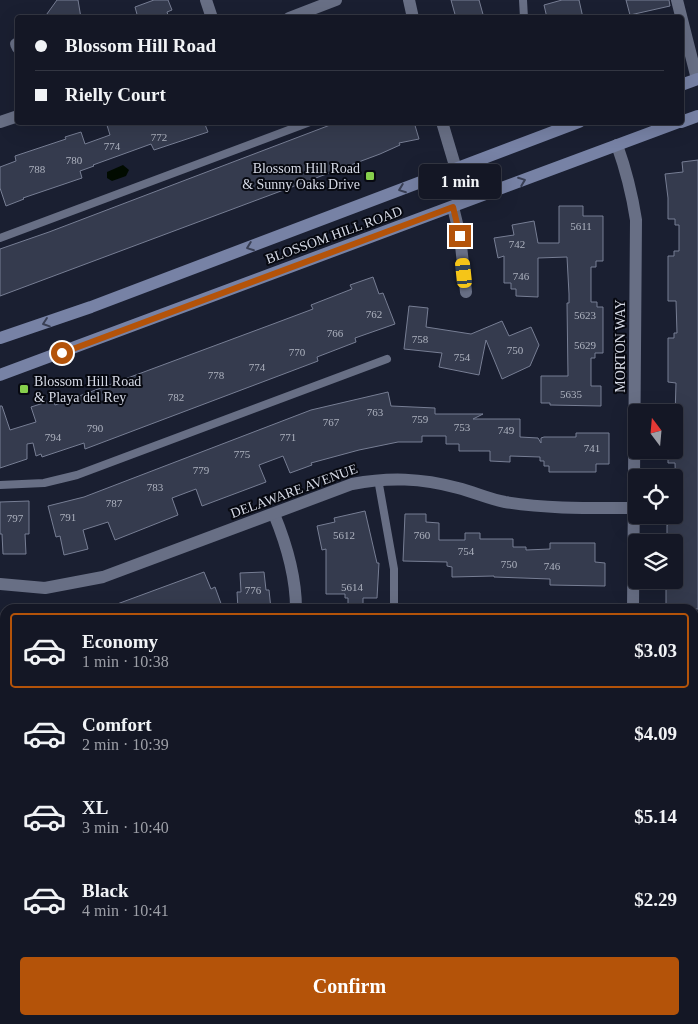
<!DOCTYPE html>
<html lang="en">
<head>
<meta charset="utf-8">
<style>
  :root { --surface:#141725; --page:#212432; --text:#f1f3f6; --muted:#9d9fa7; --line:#333642; --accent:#b45309 }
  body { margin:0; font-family:"Times New Roman",serif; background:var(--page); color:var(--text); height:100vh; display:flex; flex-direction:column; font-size:19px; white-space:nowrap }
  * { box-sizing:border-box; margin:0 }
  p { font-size:16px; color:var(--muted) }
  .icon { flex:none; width:28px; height:28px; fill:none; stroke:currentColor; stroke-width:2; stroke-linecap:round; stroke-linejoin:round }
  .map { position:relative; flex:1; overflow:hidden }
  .sheet { position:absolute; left:0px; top:604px; width:699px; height:421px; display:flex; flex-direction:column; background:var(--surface); border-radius:15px 15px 0 0; box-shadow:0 5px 20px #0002,0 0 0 1px var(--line) }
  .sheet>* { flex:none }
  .hud { position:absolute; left:15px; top:15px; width:669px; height:110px; border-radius:5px; box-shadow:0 5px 20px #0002,0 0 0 1px var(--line); display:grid; align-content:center; height:110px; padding:0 20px; background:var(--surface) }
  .needle { width:32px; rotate:344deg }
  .buttons { position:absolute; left:628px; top:404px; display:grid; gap:10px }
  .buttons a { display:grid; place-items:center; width:55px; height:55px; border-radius:5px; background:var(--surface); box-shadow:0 5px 20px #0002,0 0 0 1px var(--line); font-size:25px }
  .end { position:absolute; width:22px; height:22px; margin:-11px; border:6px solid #b45309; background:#fff; box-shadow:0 0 0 2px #fff }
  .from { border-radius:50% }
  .bubble { position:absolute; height:35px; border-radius:5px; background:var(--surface); box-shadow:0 5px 20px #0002,0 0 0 1px var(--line); font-size:16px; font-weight:700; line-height:35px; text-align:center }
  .car { position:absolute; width:15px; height:30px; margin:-15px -8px; border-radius:6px; box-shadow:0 0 4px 1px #0007; background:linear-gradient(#f5c518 24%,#345 0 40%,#f5c518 0 76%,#345 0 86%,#f5c518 0) }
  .hud b { display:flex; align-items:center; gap:18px; height:48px; font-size:19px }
  .hud b+b { border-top:1px solid var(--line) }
  .hud i { width:12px; height:12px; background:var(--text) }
  ul { padding:9px 0 0; list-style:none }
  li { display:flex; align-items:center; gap:15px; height:75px; margin:0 10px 8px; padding:0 10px; border:2px solid transparent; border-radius:5px }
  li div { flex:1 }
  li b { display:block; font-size:19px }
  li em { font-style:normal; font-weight:700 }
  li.current { border-color:var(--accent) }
  li>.icon { width:45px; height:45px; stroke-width:1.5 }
  .button { display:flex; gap:10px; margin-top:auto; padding:10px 20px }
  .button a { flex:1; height:58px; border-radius:5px; background:var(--accent); color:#fff; font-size:20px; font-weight:700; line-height:58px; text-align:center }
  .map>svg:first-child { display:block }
  .water { fill:#010b00 }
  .building { fill:#353b4e; stroke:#777e94 }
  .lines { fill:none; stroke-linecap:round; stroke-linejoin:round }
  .lane { stroke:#686f85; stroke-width:8 }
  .street { stroke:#686f85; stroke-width:12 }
  .secondary { stroke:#7782a5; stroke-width:12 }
  .oneway { stroke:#393f54 }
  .route { stroke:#b45309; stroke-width:6 }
  .poi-dot { fill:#86cf4c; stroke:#070911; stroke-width:2 }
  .labels { text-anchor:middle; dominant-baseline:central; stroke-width:4; stroke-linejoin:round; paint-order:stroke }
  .number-label { font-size:11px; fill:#adb2bf }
  .poi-label { font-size:14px; fill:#d5d9e5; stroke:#070911; text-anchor:end }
  .street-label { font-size:14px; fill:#d5d9e5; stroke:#070911 }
</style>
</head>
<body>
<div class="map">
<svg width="698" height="1024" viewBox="0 0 698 1024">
  <rect width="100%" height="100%" fill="#1a1f31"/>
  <!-- water -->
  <path class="water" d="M123,165L129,170L126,176L112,181L107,178V172Z"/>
  <!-- building -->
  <g class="building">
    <path d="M57,0H78L81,18H44Z"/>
    <path d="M154,0H168L172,10L167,12L169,18H138L135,7Z"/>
    <path d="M451,0H479L484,18H456Z"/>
    <path d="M562,0H579L583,18H547L544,5Z"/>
    <path d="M626,0H669L670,6L630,15Z"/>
    <path d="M106,122H204L208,132L154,150L151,144L93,165L94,166L80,171L82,178L23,198L24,199L6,206L0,188V167L16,161L15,156L66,139L65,137L81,132L85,144L110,135Z"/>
    <path d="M338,122H414L419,139L399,143L400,145L380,154L0,296V249L49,232Z"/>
    <path d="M698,160V609H666V580H674V575H679L678,546H674L673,542H667V525H668V515H674V495H676L675,463H668V450H674L676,383L668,382V338H674V333H677L676,301H668V256H674V251H679V225H675V219H668V198L665,174L683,172L682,162Z"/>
    <path d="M559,206H583V216H603V261H596V267H591V302H597V307H603V353H595V358H591V386H601V406L550,405V403H541V376H568L567,303H569V294L567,257L538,258V297L516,296V289H511V283H504V256L498,258L494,238L514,235L512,225L534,221L538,243H559Z"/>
    <path d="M373,277L379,294L383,293L395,324L355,338L356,342L317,357L318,361L85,449L84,443L42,457L41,454L36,456L33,443L27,444V459L0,468V406H2L10,430L36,422L31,407L53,400L55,405L273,324L313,309L311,305L352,289L350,285Z"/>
    <path d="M409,306L428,308L426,327L471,334L502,321L509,336L531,327L539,345L530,366L502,379L486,340L479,375L439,367L442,353L404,349Z"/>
    <path d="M388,392L391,406L435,408V414H483L473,419H520V437L538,438L541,443V438L544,437H576V433H609V464H596V472H549V466H544V461H540V457L510,456V462L490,461V451H459V444H446V436H422V442H398L359,450L311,463L312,465L290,473L283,456L259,465L266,482L202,506L196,489L172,498L178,515L115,540L108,522L83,530L88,549L64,555L60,536L56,537L48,506L84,497L311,410Z"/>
    <path d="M29,501V534H25L26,554H3L2,534H0V502Z"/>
    <path d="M365,511L377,563H379L377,598H363V609H348V598H345V594H326V549L322,550L317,526L335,522L334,518Z"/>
    <path d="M405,514H426V522L439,523V540H465V533H480V539H513V547H526V550L550,549V543H595V562L605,563V586L550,585V579L494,577V576L452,577V567L447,566V562L403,561Z"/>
    <path d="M204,572L211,589L215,587L223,609H109V607Z"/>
    <path d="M264,572L266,590H269L271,609H238L237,592H241L240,573Z"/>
  </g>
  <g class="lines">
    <!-- lane -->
    <g class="lane">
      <path d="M523,0L524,18"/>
      <path d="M0,238L310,122"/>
      <path d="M378,479L394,569V609"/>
      <path d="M0,485L44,483L77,475L387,359"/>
      <path d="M0,691L5,692"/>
      <path d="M0,737L5,738"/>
      <path d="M0,769L5,761"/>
      <path d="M184,1024V1020"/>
      <path d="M392,1024V1020"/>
    </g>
    <!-- street -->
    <g class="street">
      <path d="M206,0L212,18"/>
      <path d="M409,0L413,18"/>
      <path d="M677,0L697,79"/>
      <path d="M289,18L336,0"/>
      <path d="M16,44L18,48"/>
      <path d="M0,122L18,116"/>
      <path d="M442,122L456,169"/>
      <path d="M617,145C626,170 632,194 636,220L633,609"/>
      <path d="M453,207L460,236L466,292"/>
      <path d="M274,514C286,543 296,577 296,609"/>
      <path d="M0,584L45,588L103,577L352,484C389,477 421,478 458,488C474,492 489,499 505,502C548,509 591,508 635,508"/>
      <path d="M694,823L698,822"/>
      <path d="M74,1024V1020"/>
      <path d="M291,1024V1020"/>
      <path d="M635,1024V1020"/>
    </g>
    <!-- secondary -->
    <g class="secondary">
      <path d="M681,85L698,79"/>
      <path d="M681,122L698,116"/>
      <path d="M0,338L91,307L579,122"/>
      <path d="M0,375L679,122"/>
    </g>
  </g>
  <!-- one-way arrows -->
  <defs><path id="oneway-chevron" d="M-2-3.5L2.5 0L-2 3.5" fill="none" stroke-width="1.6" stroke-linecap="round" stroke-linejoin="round" transform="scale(1.25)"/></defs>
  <g class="oneway">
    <use href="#oneway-chevron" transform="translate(522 181) rotate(-21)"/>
    <use href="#oneway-chevron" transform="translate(402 189) rotate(159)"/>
    <use href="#oneway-chevron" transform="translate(250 247) rotate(159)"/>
    <use href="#oneway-chevron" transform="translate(46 323) rotate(161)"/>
  </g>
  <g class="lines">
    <!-- route -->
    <path class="route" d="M62,353L453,207L460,236"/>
  </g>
  <!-- markers -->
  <g class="poi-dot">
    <rect x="365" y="171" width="10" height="10" rx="2.5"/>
    <rect x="19" y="384" width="10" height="10" rx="2.5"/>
  </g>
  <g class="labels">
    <!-- number labels -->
    <g class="number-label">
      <text x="159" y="137">772</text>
      <text x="112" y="146">774</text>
      <text x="74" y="160">780</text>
      <text x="37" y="169">788</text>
      <text x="581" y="226">5611</text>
      <text x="517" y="244">742</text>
      <text x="521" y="276">746</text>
      <text x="374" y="314">762</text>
      <text x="585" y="315">5623</text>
      <text x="335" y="333">766</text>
      <text x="420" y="339">758</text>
      <text x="585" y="345">5629</text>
      <text x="515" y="350">750</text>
      <text x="297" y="352">770</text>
      <text x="462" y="357">754</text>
      <text x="257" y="367">774</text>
      <text x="216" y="375">778</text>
      <text x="571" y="394">5635</text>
      <text x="176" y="397">782</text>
      <text x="375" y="412">763</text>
      <text x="420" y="419">759</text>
      <text x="331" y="422">767</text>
      <text x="462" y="427">753</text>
      <text x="95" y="428">790</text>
      <text x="506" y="430">749</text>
      <text x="53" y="437">794</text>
      <text x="288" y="437">771</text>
      <text x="592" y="448">741</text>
      <text x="242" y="454">775</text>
      <text x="201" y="470">779</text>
      <text x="155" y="487">783</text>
      <text x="114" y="503">787</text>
      <text x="68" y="517">791</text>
      <text x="15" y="518">797</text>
      <text x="344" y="535">5612</text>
      <text x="422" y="535">760</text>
      <text x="466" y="551">754</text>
      <text x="509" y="564">750</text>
      <text x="552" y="566">746</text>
      <text x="352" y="587">5614</text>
      <text x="253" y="590">776</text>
    </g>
    <!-- poi labels -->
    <g class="poi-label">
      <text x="360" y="168">Blossom Hill Road<tspan x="360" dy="16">&amp; Sunny Oaks Drive</tspan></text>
      <text x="34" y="381" text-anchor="start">Blossom Hill Road<tspan x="34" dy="16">&amp; Playa del Rey</tspan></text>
    </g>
    <!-- street labels -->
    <g class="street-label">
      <text transform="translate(334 235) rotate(-20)">BLOSSOM HILL ROAD</text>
      <text transform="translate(620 346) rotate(-90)">MORTON WAY</text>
      <text transform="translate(294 491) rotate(-20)">DELAWARE AVENUE</text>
    </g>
  </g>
</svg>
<div class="buttons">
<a><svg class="needle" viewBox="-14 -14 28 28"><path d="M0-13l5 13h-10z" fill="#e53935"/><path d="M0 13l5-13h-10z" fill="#9d9fa7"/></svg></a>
<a><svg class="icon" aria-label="locate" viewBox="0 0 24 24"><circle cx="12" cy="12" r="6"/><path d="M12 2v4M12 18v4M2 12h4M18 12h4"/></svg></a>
<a><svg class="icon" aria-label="layers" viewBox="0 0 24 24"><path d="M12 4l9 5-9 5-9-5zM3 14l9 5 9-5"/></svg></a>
</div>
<i class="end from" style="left:62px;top:353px"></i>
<i class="end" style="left:460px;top:236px"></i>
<div class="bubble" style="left:419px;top:164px;width:82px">1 min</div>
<i class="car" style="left:464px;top:273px;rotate:354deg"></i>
<div class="hud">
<b><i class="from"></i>Blossom Hill Road</b>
<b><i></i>Rielly Court</b>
</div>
<section class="sheet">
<ul>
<li class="current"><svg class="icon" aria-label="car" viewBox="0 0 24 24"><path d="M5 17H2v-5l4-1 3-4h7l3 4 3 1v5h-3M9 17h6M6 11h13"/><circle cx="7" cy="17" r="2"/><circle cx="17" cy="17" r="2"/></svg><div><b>Economy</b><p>1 min · 10:38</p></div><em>$3.03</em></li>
<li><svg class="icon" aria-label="car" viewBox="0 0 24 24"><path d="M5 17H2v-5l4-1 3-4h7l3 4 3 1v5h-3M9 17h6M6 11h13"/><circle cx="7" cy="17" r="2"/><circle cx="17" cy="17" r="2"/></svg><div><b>Comfort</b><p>2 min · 10:39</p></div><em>$4.09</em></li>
<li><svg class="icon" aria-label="car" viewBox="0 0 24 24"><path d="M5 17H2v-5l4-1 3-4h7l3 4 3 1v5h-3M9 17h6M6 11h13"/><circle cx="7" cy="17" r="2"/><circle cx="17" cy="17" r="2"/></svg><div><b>XL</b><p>3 min · 10:40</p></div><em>$5.14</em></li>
<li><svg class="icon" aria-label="car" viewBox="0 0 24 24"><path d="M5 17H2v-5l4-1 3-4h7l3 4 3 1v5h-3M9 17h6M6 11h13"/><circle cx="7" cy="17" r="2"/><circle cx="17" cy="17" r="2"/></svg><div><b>Black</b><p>4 min · 10:41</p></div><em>$2.29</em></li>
</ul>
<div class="button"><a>Confirm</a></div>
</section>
</div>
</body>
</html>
